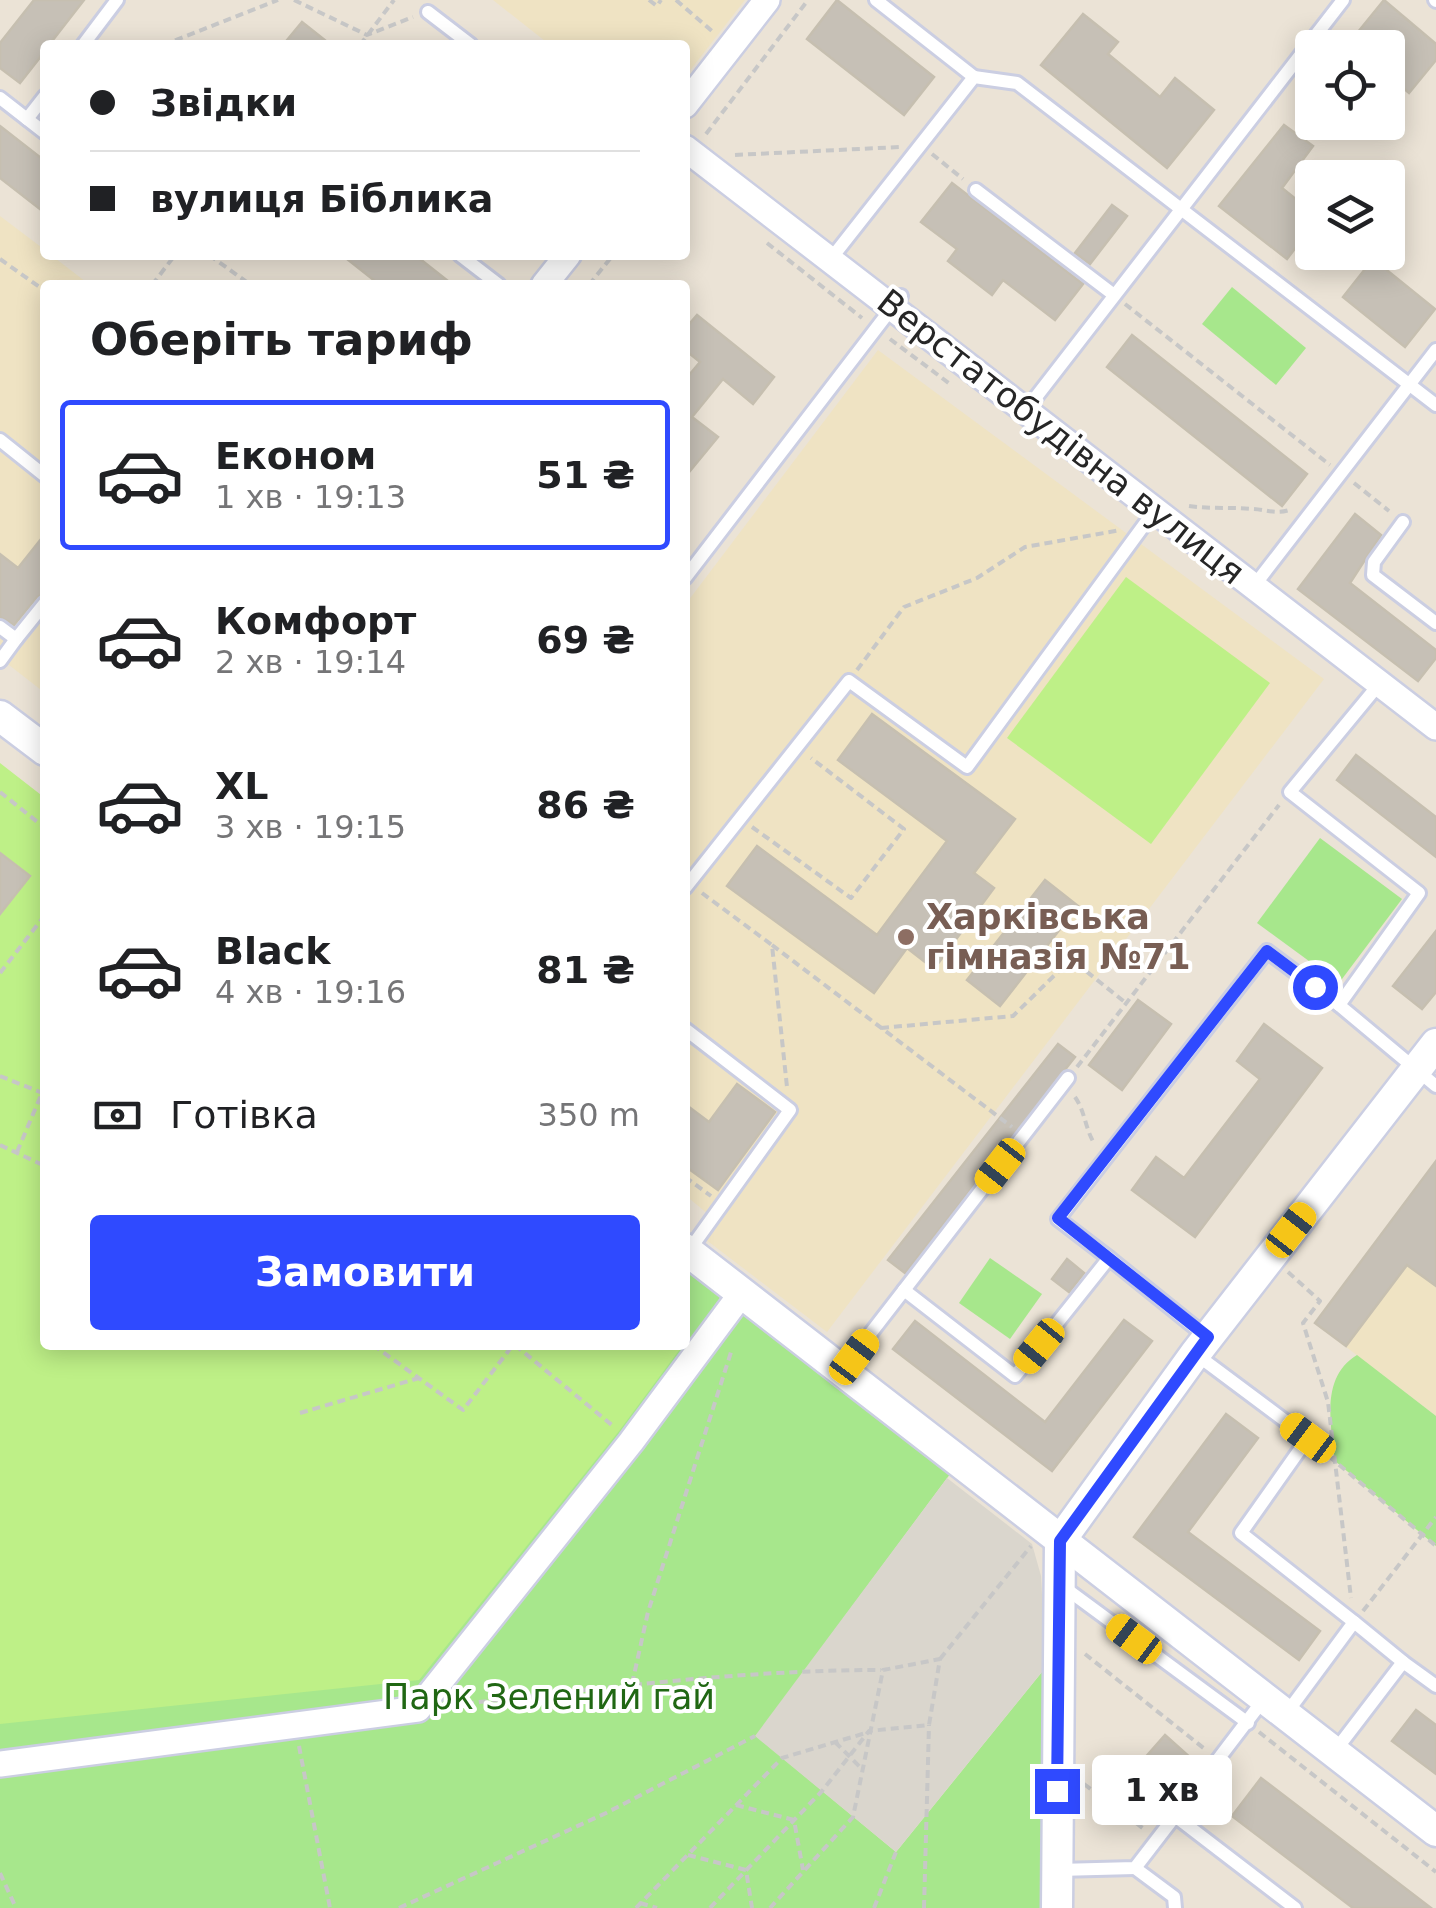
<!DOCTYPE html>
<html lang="uk">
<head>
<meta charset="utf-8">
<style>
  :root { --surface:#fff; --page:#f2f2f2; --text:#202124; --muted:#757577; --line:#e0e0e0; --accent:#2f4aff }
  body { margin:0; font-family:"DejaVu Sans",sans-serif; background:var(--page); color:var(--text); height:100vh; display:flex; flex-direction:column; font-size:38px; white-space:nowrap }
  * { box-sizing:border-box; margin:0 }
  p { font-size:32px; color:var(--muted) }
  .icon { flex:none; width:55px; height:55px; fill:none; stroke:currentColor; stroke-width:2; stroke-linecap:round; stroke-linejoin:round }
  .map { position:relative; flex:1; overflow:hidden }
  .panel { position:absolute; left:40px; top:280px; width:650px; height:1070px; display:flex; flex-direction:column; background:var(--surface); border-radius:10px; box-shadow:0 5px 25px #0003 }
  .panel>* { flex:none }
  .top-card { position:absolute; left:40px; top:40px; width:650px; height:220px; border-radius:10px; box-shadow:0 5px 25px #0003; display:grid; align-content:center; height:220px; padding:0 50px; background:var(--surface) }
  .buttons { position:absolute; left:1295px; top:30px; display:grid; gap:20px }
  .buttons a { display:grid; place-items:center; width:110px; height:110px; border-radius:10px; background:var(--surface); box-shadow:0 5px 25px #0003; font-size:50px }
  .end { position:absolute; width:45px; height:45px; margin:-22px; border:12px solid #2f4aff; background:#fff; box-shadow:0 0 0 5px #fff }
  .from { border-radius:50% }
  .bubble { position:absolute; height:70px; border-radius:10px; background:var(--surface); box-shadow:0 5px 25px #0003; font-size:32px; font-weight:800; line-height:70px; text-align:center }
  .car { position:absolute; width:30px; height:60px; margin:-30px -15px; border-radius:12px; box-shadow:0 0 8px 2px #0007; background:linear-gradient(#f5c518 24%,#345 0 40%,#f5c518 0 76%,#345 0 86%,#f5c518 0) }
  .top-card b { display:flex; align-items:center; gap:35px; height:95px; font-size:38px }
  .top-card b+b { border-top:2px solid var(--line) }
  .top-card i { width:25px; height:25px; background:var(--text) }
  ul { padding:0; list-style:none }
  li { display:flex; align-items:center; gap:30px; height:150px; margin:0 20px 15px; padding:0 30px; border:5px solid transparent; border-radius:10px }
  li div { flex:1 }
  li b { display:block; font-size:38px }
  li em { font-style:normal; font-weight:800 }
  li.on { border-color:var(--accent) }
  li>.icon { width:90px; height:90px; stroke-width:1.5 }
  h2 { padding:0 50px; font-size:45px; line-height:120px }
  .pay { display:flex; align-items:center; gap:25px; height:110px; padding:0 50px; font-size:38px }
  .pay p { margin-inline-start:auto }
  .cta { display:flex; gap:20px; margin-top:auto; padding:20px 50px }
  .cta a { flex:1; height:115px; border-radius:10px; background:var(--accent); color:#fff; font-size:40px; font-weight:800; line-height:115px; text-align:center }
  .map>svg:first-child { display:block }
  .education { fill:#efe3c3 }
  .green { fill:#a7e78c }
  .pitch { fill:#bef087 }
  .plaza { fill:#dad6cd }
  .building { fill:#c6c0b6; stroke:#c6bfb0; stroke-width:2.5 }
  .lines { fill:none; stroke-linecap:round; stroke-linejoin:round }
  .service-casing { stroke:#cbcee2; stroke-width:18 }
  .minor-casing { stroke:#cbcee2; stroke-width:30 }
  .tertiary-casing { stroke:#cbcee2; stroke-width:35 }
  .path { stroke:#c7c7c7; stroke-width:4; stroke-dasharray:8 5; stroke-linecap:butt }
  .service { stroke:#fff; stroke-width:12 }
  .minor { stroke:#fff; stroke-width:25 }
  .tertiary { stroke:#fff; stroke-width:30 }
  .route { stroke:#2f4aff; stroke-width:12 }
  .education-dot { fill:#8d6e63; stroke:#fff; stroke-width:4 }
  .labels { text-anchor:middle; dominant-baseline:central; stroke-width:8; stroke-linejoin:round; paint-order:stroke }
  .street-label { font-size:35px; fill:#262626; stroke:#fff }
  .education-label { font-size:35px; font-weight:bold; fill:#785e54; stroke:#fff; text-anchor:start }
  .park-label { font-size:35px; fill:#206713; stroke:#fff }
</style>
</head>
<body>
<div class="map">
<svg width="1436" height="1908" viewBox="0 0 1436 1908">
  <rect width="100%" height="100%" fill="#ebe3d6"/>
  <!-- education -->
  <g class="education">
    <path d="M493,0H745L685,77V45H550Z"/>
    <path d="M0,216L45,250V255H51L90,285H45V693L0,658Z"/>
    <path d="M878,350L1324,679L827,1332L701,1236L714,1219L685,1195V605Z"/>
    <path d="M1436,1161V1416L1315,1323Z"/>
  </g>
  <!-- green -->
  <g class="green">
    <path d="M1232,287L1306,348L1276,385L1202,324Z"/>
    <path d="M1320,838L1402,899L1339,983L1257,923Z"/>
    <path d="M685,1247L959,1462L756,1736L896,1852L1046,1667L1050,1908H0V1705L554,1345H685Z"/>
    <path d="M990,1258L1042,1294L1010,1339L959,1303Z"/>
    <path d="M1357,1355L1436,1416V1546L1335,1461C1331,1425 1320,1377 1357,1355Z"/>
  </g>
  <!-- pitch -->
  <g class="pitch">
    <path d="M1126,577L1270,683L1151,844L1007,738Z"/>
    <path d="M0,763L45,798V1345H683L619,1431L419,1680L0,1724Z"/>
  </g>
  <!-- plaza -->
  <path class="plaza" d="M947,1478L1032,1544L1041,1576L1046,1667L896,1852L755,1736Z"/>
  <!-- building -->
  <g class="building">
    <path d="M34,0H84L49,45H45V51L20,83L0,68V43Z"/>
    <path d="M837,0L934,77L904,115L807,39Z"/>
    <path d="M1384,0L1436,44V60L1409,93L1388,75V48H1345Z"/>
    <path d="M1083,14L1118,42L1108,54L1160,97L1175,78L1214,110L1167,168L1041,65Z"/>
    <path d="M302,22L331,45H283Z"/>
    <path d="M1284,125L1313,146L1282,188L1312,212V226L1287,259L1219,206Z"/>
    <path d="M0,126L45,161V213L0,178Z"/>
    <path d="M952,183L1083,284L1055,320L1003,280L992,295L948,261L957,249L921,222Z"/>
    <path d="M1112,205L1127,216L1090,264L1075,253Z"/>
    <path d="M342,255H415L453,285H380Z"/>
    <path d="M1373,259L1435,309L1405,347L1343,297Z"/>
    <path d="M697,315L774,377L753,404L723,379L692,417L718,437L685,477V380L700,362L685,350V329Z"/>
    <path d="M1132,335L1307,474L1282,506L1107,367Z"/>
    <path d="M1355,514L1381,535L1350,583L1436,650V658L1418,681L1298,589Z"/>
    <path d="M45,534V593L37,597L14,625L0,617V554L18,568Z"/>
    <path d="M872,714L1015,819L974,873L994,888L934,969L907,948L874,993L727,886L757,846L877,935L947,841L838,760Z"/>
    <path d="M1356,755L1436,817V857L1337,780Z"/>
    <path d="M0,853L30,876L0,914Z"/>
    <path d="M1045,880L1078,906L1000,1006L967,980Z"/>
    <path d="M1436,931V992L1422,1009L1393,986Z"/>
    <path d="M1138,1000L1171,1024L1122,1090L1089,1065Z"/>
    <path d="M1264,1024L1322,1068L1195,1237L1132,1190L1156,1157L1184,1178L1260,1079L1237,1061Z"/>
    <path d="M1058,1044L1075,1057L905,1273L888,1260Z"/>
    <path d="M737,1084L775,1112L718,1190L685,1166V1104L709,1122Z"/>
    <path d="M1436,1161V1286L1407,1265L1346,1346L1315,1323Z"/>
    <path d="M1067,1259L1084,1273L1069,1292L1052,1279Z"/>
    <path d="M1124,1320L1152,1341L1052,1471L893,1349L915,1321L1045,1422Z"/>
    <path d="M1226,1414L1258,1438L1188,1532L1320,1631L1299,1660L1134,1537Z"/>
    <path d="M1416,1710L1436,1725V1774L1392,1741Z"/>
    <path d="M1165,1735L1192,1759L1141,1818L1113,1794Z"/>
    <path d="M1261,1778L1431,1908H1353L1232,1816Z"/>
  </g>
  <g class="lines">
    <defs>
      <g id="service">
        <path d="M876,0L974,77"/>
        <path d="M1435,0L1436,1"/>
        <path d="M428,12L471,45"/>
        <path d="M83,45L117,0"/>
        <path d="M0,98L45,133"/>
        <path d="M27,119L45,96"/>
        <path d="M976,190L1114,295"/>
        <path d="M460,255L499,285"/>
        <path d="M830,260L974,77L1017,83L1436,405"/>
        <path d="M1026,410L1343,0"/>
        <path d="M0,440L45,476"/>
        <path d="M1403,522L1374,562L1373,575L1436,623"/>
        <path d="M685,578L901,296"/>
        <path d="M1254,586L1436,350"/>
        <path d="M0,627L16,639L45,603"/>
        <path d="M0,661L16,639"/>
        <path d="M1380,683L1290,792L1419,893L1339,1005L1436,1086"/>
        <path d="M685,888L849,681L967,767L1155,510"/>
        <path d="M685,1029L790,1110L688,1252"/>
        <path d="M1109,1258L1058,1219L1267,951L1339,1005"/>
        <path d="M904,1290L1015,1376L1109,1258L1207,1337"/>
        <path d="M1197,1355L1308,1438L1241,1533L1354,1622"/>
        <path d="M843,1369L1068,1078"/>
        <path d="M1061,1585L1248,1723"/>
        <path d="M1264,1699L1175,1816L1295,1908"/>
        <path d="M1286,1714L1354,1622L1403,1662"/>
        <path d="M1335,1751L1403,1662L1436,1686"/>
        <path d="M1135,1868L1174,1897L1175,1908"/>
        <path d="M1058,1870L1135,1868L1175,1816"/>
      </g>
      <g id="minor">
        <path d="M685,105L767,0"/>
        <path d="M685,148L1436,727"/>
        <path d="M544,285L568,255"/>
        <path d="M0,1764L418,1709L631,1442L742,1293"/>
      </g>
      <g id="tertiary">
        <path d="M0,716L45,750"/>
        <path d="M685,1249L1436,1831"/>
        <path d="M1057,1908L1060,1541L1195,1354L1436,1044"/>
      </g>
    </defs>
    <!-- service casing -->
    <use href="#service" class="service-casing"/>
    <!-- minor casing -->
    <use href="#minor" class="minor-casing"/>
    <!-- tertiary casing -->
    <use href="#tertiary" class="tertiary-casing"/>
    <!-- path -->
    <g class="path">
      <path d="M294,0L367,35L413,17"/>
      <path d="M649,0L657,6L661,0"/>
      <path d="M676,0L712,31"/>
      <path d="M163,45L278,0"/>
      <path d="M360,45L394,0"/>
      <path d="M706,134L808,0"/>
      <path d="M932,154L963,179"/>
      <path d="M735,155L900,147"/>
      <path d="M767,243L862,318"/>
      <path d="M209,255L251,285"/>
      <path d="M0,259L45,291"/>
      <path d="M152,285L175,255"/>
      <path d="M589,285L613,255"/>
      <path d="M1125,304L1330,465"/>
      <path d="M890,339L950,384"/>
      <path d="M1354,483L1389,511"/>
      <path d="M1189,506C1211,509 1232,507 1253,509C1269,510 1277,515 1292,509"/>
      <path d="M857,670L904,607L977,578L1025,547L1121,530"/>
      <path d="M0,792L45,828"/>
      <path d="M752,827L851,898L904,829L811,758"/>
      <path d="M702,893L772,945L787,1087"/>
      <path d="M772,945L1012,1127"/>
      <path d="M0,973L45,915"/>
      <path d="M881,1028L1013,1016L1071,959L1126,1003"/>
      <path d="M1077,1067L1279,805"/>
      <path d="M0,1076L45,1094"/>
      <path d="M1075,1097C1085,1111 1085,1128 1094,1143"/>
      <path d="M0,1145L45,1166"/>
      <path d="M17,1152L42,1093"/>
      <path d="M685,1177L711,1196"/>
      <path d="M1288,1272L1320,1301L1303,1323L1328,1402L1351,1598"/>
      <path d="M373,1345L463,1410L513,1345"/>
      <path d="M515,1345L613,1426"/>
      <path d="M300,1413L419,1378"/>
      <path d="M1319,1448L1436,1546"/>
      <path d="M1363,1611L1436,1517"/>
      <path d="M1085,1654L1206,1750"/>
      <path d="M940,1659L1031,1546"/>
      <path d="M632,1684L648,1612L732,1349"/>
      <path d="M453,1705C595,1689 738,1670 881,1670"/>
      <path d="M1259,1732L1436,1872"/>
      <path d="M835,1742L862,1769"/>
      <path d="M299,1746L330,1908"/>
      <path d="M1084,1784L1144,1829"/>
      <path d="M736,1805L794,1820L803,1870"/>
      <path d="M688,1855L746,1870L752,1908"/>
      <path d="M0,1873L16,1908"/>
      <path d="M640,1903L657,1908"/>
      <path d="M399,1908L606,1813L755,1736"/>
      <path d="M636,1908L782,1758L869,1732"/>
      <path d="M710,1908L822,1791L869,1731L929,1725L940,1659L883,1670L853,1817L770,1908"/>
      <path d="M874,1908L896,1852"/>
      <path d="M924,1908L929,1725"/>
    </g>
    <!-- service -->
    <use href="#service" class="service"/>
    <!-- minor -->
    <use href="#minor" class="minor"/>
    <!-- tertiary -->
    <use href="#tertiary" class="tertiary"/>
  </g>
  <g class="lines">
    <!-- route -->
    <path class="route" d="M1057,1791L1060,1541L1208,1337L1058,1218L1267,951L1315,987"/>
  </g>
  <!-- markers -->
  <circle class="education-dot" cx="906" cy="937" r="10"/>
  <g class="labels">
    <!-- street labels -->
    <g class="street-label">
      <text transform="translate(1061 437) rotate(38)">Верстатобудівна вулиця</text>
    </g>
    <!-- education labels -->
    <g class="education-label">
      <text x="926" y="917">Харківська<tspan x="926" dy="40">гімназія №71</tspan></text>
    </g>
    <!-- park labels -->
    <g class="park-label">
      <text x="549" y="1697">Парк Зелений гай</text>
    </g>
  </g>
</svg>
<div class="buttons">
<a><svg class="icon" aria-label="locate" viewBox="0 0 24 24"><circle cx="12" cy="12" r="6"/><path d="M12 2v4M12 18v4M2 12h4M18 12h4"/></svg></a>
<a><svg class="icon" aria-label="layers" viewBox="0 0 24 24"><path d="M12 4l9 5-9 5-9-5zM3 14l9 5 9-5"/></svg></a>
</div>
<i class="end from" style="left:1315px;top:987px"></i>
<i class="end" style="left:1057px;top:1791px"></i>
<div class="bubble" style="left:1092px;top:1755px;width:140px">1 хв</div>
<i class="car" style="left:1000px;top:1166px;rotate:218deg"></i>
<i class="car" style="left:1291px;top:1230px;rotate:38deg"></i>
<i class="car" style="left:1039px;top:1346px;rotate:219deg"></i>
<i class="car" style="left:854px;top:1357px;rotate:37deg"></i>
<i class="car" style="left:1308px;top:1438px;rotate:307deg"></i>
<i class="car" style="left:1134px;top:1639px;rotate:307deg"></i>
<div class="top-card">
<b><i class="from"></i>Звідки</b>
<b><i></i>вулиця Біблика</b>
</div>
<section class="panel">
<h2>Оберіть тариф</h2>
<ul>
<li class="on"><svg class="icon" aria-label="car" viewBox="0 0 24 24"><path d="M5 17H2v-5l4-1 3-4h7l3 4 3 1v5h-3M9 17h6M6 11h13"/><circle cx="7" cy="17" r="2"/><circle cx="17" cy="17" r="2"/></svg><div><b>Економ</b><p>1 хв · 19:13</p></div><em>51 ₴</em></li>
<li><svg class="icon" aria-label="car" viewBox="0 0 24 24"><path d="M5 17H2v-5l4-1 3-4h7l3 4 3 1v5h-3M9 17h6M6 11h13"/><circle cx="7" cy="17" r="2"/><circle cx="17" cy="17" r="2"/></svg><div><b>Комфорт</b><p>2 хв · 19:14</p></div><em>69 ₴</em></li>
<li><svg class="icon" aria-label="car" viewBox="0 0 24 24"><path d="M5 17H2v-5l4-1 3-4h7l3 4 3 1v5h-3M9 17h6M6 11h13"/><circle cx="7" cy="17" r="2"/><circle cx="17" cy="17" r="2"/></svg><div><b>XL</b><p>3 хв · 19:15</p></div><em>86 ₴</em></li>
<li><svg class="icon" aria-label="car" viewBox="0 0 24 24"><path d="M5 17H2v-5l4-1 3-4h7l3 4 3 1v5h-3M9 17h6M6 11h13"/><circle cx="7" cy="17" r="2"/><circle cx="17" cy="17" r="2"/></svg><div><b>Black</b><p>4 хв · 19:16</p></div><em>81 ₴</em></li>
</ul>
<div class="pay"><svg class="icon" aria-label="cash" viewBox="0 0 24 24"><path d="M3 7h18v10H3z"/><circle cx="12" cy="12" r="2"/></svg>Готівка<p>350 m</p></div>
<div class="cta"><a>Замовити</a></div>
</section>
</div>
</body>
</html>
